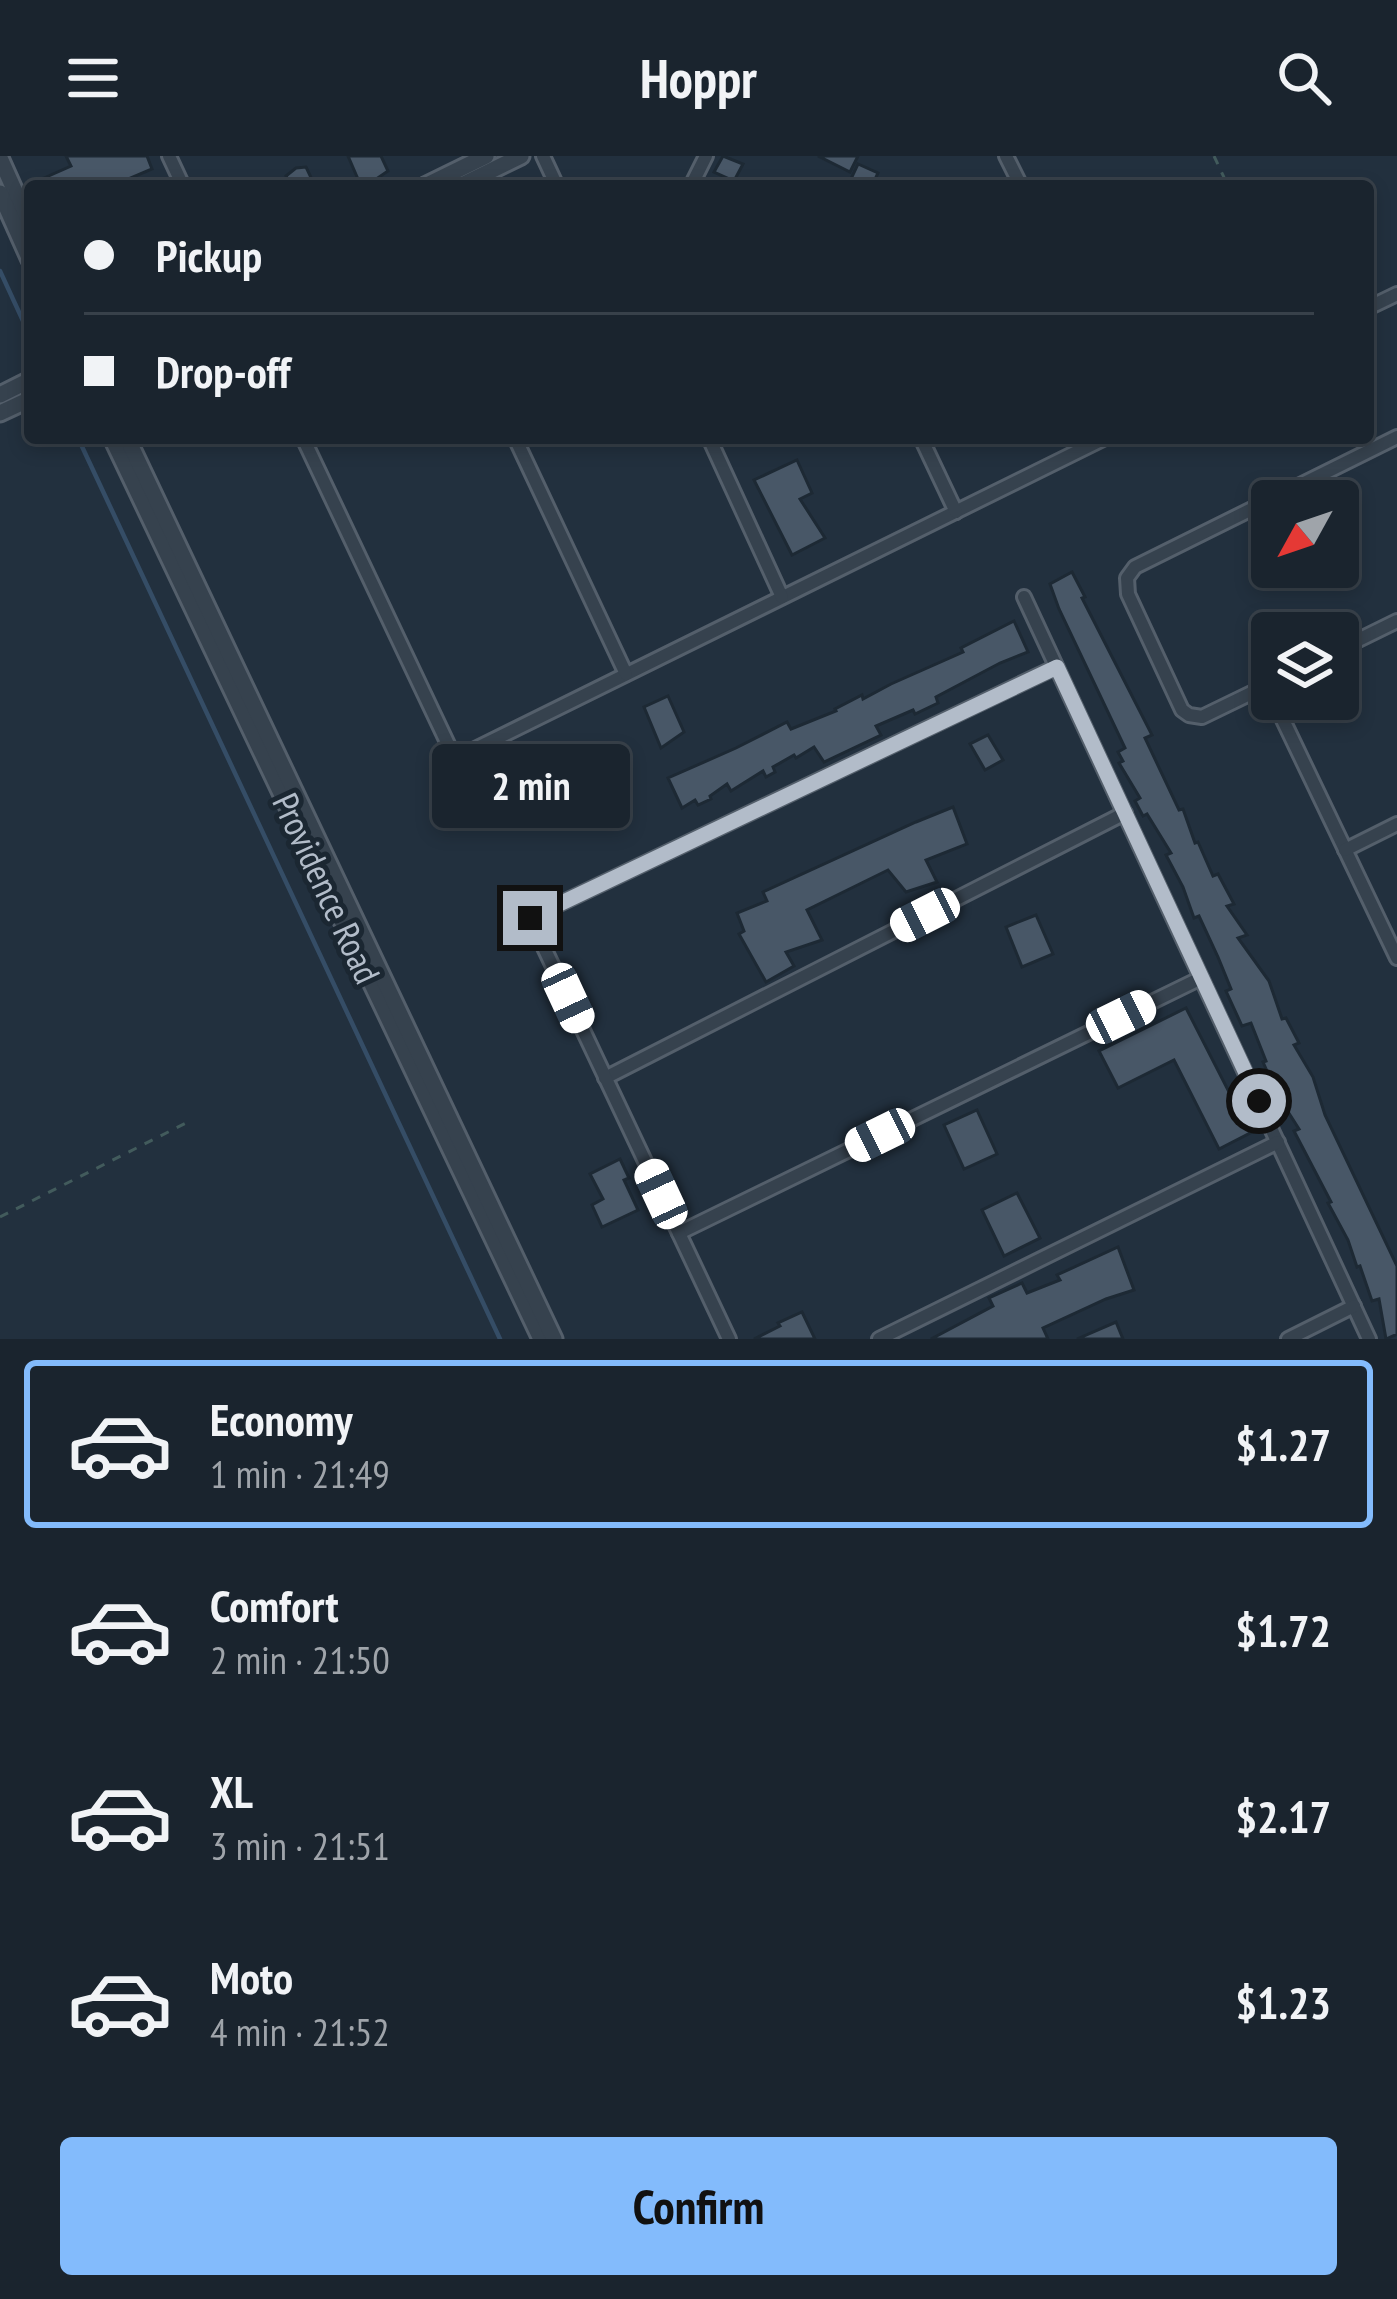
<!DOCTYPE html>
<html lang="en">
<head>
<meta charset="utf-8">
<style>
  :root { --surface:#1a242e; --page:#232c36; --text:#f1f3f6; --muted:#9fa4aa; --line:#38414a; --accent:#83bbfc }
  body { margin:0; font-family:"PT Sans Narrow",sans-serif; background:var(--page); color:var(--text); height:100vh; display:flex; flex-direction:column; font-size:45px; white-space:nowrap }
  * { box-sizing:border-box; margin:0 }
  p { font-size:39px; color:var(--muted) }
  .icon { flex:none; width:66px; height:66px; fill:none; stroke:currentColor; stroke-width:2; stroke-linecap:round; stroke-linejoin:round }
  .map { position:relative; height:1183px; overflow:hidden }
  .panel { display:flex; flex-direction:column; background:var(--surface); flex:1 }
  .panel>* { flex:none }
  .hud { position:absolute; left:24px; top:24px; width:1350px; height:264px; border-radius:12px; box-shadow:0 6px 18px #0003,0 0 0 3px var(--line); display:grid; align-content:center; height:264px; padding:0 60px; background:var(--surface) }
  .needle { width:78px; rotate:230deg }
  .buttons { position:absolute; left:1251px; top:324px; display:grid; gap:24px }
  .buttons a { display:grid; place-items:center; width:108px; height:108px; border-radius:12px; background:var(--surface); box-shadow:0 6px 18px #0003,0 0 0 3px var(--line); font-size:60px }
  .end { position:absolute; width:54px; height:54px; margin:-27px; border:15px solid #b2bcc9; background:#111; box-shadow:0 0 0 6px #111 }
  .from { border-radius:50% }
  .bubble { position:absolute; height:84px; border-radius:12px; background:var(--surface); box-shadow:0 6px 18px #0003,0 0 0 3px var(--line); font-size:39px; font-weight:700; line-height:84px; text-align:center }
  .car { position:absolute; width:36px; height:72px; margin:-36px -18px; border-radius:15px; box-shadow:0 0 9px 3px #0007; background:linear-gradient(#fff 24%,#345 0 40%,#fff 0 76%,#345 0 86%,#fff 0) }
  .hud b { display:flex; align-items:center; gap:42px; height:114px; font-size:45px }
  .hud b+b { border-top:3px solid var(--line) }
  .hud i { width:30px; height:30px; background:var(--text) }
  ul { padding:21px 0 0; list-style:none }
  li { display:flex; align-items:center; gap:36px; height:168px; margin:0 24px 18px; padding:0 36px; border:6px solid transparent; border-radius:12px }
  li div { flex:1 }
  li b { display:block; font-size:45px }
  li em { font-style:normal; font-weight:700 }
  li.active { border-color:var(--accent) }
  li>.icon { width:108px; height:108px; stroke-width:1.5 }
  .primary-button { display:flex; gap:24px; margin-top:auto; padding:24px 60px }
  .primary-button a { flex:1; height:138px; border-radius:12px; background:var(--accent); color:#111; font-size:48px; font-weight:700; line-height:138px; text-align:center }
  header { display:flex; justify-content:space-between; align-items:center; height:156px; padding:0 60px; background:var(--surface); font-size:54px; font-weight:700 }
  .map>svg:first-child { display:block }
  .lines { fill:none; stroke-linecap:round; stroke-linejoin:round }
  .stream { stroke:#354d66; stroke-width:4.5 }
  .building { fill:#485767; stroke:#1d2934; stroke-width:3 }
  .minor-casing { stroke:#545f6b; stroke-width:18 }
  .tertiary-casing { stroke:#545f6b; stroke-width:21 }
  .path { stroke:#425b5c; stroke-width:3; stroke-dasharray:9 9; stroke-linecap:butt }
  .minor { stroke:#36424e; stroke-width:12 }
  .tertiary { stroke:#36424e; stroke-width:15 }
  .route { stroke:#b2bcc9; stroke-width:15 }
  .labels { text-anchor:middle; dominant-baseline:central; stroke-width:10; stroke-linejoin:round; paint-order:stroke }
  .street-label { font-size:36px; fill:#b2bcc9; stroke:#1b2732 }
</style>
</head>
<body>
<header><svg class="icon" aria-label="menu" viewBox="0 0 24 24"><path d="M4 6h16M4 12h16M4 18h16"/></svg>Hoppr<svg class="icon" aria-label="search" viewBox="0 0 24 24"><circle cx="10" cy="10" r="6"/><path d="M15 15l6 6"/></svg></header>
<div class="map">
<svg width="1397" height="1183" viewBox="0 0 1397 1183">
  <rect width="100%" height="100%" fill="#22303e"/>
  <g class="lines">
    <!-- stream -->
    <g class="stream">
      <path d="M0,115L30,180"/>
      <path d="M78,282L500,1183"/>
    </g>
  </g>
  <!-- building -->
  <g class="building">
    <path d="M66,0H147L152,13L112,30H26L71,10Z"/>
    <path d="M348,0H381L388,15L366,30H361Z"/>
    <path d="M723,0L743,8L734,25L714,16Z"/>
    <path d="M818,0H858L850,16Z"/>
    <path d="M858,8L878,17L872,30H856L849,27Z"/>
    <path d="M306,11L315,30H291L286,20L296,12Z"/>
    <path d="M797,304L812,337L800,343L825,382L792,399L754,324Z"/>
    <path d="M1072,416L1085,441L1082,442L1152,579L1145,582L1179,654L1183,653L1195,687L1198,686L1213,720L1218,718L1234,748L1227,750L1247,779L1238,782L1269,825L1282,863L1286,862L1299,887L1294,889L1313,921L1325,959L1397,1110V1178L1386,1183L1379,1143L1372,1145L1360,1110L1357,1111L1348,1084L1328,1047L1331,1046L1294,975L1299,973L1278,940L1263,906L1266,905L1251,867L1242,870L1226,835L1231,833L1218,801L1199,760L1194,762L1183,731L1166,699L1171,697L1147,658L1143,660L1135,645L1140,642L1119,607L1123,605L1118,596L1125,592L1059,453L1050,428Z"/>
    <path d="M1014,465L1028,496L1000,507L936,541L938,547L915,558L913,554L876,570L881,579L824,606L814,591L796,602L794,599L773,611L775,616L766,621L763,615L731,635L727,628L710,640L711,643L698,649L695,644L682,652L668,622L736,592L787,566L791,573L836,555L835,553L862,539L863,543L891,528L963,496L961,492Z"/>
    <path d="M668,540L684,576L661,592L644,551Z"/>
    <path d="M988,579L1003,604L985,614L970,588Z"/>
    <path d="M953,651L967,688L926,704L937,726L906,736L888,714L807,754L822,784L786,796L794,810L766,826L739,778L744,775L737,757L767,745L763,736L916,666Z"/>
    <path d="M1036,759L1053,798L1022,811L1006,771Z"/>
    <path d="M1186,852L1250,977L1219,993L1174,904L1118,932L1099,895Z"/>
    <path d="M977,954L997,998L964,1013L944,969Z"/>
    <path d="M620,1003L629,1022L624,1024L638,1054L602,1071L592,1049L603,1043L590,1018Z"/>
    <path d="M1017,1037L1040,1082L1004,1100L982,1054Z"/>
    <path d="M1118,1091L1134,1134L1106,1143L1043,1172L1048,1183H931L993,1150L989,1142L1022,1127L1027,1137L1060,1124L1057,1119Z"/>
    <path d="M802,1156L815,1183H754L780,1170L778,1167Z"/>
    <path d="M1116,1166L1123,1183H1077Z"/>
  </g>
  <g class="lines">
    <defs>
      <g id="minor">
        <path d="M169,0L183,30"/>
        <path d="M543,0L557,30"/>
        <path d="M1006,0L1021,30"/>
        <path d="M691,30L706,0"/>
        <path d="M1368,152L1397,138"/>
        <path d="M303,282L455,603L1105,282"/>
        <path d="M515,282L626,518"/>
        <path d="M709,282L782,441"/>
        <path d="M921,282L956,356"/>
        <path d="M1024,441L1369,1183"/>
        <path d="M1338,494L1397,465"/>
        <path d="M1272,527L1202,561L1189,559L1182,554L1128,438L1127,422L1135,411L1397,281"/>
        <path d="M1273,543L1397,802"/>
        <path d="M1345,694L1397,668"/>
        <path d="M605,922L1125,657"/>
        <path d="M679,1077L1201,822"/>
        <path d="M729,1183L530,762L1056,511"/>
        <path d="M879,1183L1278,986"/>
        <path d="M1288,1183L1354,1150"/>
      </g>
      <g id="tertiary">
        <path d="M0,2L30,69"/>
        <path d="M425,30L486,0"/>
        <path d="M460,30L521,0"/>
        <path d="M0,37L30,104"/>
        <path d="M0,239L30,224"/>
        <path d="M0,257L30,243"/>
        <path d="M112,282L541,1183"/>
        <path d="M127,282L554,1183"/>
      </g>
    </defs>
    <!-- minor casing -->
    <use href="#minor" class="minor-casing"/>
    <!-- tertiary casing -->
    <use href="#tertiary" class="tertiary-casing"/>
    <!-- path -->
    <g class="path">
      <path d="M1214,0L1228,30"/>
      <path d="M0,1061L186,967"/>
    </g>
    <!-- minor -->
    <use href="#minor" class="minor"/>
    <!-- tertiary -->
    <use href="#tertiary" class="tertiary"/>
  </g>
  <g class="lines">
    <!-- route -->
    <path class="route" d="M530,762L1057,511L1259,945"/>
  </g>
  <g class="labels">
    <!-- street labels -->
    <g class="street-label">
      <text transform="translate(327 732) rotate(65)">Providence Road</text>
    </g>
  </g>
</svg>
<div class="buttons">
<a><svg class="needle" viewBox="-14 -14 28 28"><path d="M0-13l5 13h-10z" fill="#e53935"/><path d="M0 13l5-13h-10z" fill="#9fa4aa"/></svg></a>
<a><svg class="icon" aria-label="layers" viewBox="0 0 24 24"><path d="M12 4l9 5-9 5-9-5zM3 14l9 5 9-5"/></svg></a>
</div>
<i class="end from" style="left:1259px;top:945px"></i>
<i class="end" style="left:530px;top:762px"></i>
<div class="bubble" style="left:432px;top:588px;width:198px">2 min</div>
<i class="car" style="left:925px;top:759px;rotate:243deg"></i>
<i class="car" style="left:568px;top:842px;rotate:155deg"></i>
<i class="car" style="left:1121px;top:861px;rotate:64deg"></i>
<i class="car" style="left:880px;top:979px;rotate:244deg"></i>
<i class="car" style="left:661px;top:1038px;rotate:335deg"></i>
<div class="hud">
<b><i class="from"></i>Pickup</b>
<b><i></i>Drop-off</b>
</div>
</div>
<section class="panel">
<ul>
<li class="active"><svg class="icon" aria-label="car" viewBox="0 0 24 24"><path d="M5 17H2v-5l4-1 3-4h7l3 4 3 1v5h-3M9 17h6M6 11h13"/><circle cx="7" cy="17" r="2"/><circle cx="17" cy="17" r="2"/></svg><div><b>Economy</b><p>1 min · 21:49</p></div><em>$1.27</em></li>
<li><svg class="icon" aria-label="car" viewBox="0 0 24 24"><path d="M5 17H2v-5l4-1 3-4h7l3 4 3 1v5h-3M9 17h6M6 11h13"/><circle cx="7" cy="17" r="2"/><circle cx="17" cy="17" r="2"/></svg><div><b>Comfort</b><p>2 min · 21:50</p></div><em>$1.72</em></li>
<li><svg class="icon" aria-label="car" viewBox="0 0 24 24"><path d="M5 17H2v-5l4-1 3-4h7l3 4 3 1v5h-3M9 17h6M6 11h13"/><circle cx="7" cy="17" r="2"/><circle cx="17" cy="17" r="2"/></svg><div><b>XL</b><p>3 min · 21:51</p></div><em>$2.17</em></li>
<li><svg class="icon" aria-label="car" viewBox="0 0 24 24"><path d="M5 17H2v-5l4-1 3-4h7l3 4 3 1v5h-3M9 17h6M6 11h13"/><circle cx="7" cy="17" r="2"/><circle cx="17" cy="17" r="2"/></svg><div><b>Moto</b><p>4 min · 21:52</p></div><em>$1.23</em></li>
</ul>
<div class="primary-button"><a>Confirm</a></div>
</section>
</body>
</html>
